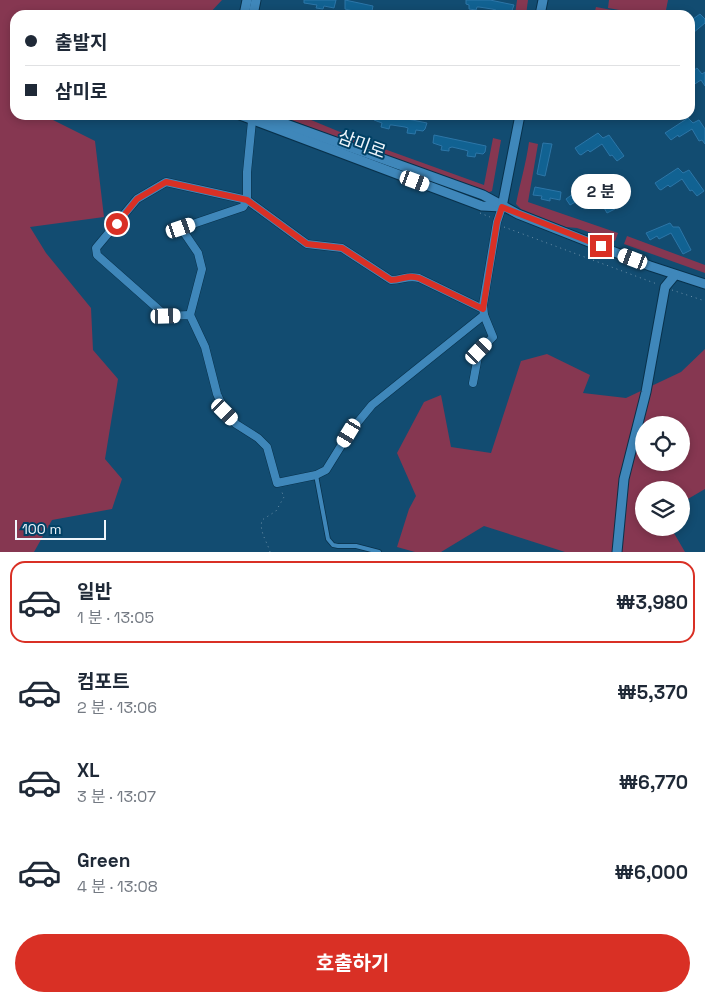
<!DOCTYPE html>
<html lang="ko">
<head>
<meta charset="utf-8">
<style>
  :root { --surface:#fff; --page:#f2f2f3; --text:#1f2937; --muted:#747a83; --line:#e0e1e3; --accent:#d93025 }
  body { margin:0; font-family:"Space Grotesk","Noto Sans KR",sans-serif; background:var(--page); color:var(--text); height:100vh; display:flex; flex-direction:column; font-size:19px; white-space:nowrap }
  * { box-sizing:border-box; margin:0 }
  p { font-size:16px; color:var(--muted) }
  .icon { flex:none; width:28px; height:28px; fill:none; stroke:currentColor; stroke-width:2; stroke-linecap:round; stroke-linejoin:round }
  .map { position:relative; height:552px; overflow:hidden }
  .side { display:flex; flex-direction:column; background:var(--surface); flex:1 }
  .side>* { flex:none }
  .banner { position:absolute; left:10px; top:10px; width:685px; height:110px; border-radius:15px; box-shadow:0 2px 8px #0003; display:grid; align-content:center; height:110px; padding:0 15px; background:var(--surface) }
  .controls { position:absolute; left:635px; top:416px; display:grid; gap:10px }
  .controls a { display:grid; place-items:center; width:55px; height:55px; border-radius:50%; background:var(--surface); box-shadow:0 2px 8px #0003; font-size:25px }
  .scale { position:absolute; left:15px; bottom:12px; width:91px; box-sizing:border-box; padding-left:5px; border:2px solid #eff6fc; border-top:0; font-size:14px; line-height:18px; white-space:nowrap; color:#eff6fc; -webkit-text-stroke:4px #014165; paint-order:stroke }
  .end { position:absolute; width:22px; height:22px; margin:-11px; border:6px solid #d93025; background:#fff; box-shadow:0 0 0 2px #fff }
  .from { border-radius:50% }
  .bubble { position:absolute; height:35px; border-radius:18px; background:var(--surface); box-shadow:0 2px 8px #0003; font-size:16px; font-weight:700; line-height:35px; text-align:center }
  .car { position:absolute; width:15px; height:30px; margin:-15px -8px; border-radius:6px; box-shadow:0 0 4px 1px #0007; background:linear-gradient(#fff 24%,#345 0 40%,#fff 0 76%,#345 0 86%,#fff 0) }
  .banner b { display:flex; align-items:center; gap:18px; height:48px; font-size:19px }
  .banner b+b { border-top:1px solid var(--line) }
  .banner i { width:12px; height:12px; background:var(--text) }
  ul { padding:9px 0 0; list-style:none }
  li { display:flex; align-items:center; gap:15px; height:82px; margin:0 10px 8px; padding:0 5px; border:2px solid transparent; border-radius:15px }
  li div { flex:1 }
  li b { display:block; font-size:19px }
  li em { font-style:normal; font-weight:700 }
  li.active { border-color:var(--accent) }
  li>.icon { width:45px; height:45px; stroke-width:1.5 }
  .action { display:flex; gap:10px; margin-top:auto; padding:10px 15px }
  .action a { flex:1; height:58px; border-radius:30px; background:var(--accent); color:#fff; font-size:20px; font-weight:700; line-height:58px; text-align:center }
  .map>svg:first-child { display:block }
  .green { fill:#863751; fill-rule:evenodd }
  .building { fill:#116292; stroke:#2c76a8 }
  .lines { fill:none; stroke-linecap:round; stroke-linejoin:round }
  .service-casing { stroke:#08314b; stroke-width:5.5 }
  .minor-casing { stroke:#08314b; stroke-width:9 }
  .tertiary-casing { stroke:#08314b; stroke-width:11 }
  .path { stroke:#6b90a9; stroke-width:1; stroke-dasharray:1 4; stroke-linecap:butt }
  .service { stroke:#3f87ba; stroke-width:4 }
  .minor { stroke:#3f87ba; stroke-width:8 }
  .tertiary { stroke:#3f87ba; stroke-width:9 }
  .route { stroke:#d93025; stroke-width:6 }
  .labels { text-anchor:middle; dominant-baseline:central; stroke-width:4; stroke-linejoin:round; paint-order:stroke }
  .street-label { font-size:18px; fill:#eff6fc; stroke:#014165 }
</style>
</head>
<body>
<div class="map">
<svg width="705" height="552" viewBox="0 0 705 552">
  <rect width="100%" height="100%" fill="#124c71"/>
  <!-- green -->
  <g class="green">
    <path d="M0,0H222L208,15H15V56L11,59L15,66V115H43L95,141L104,217L30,227L46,253L91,308L93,350L118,379L105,459L122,479L112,509L52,520L34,552H0Z"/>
    <path d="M517,0H528L526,15H515Z"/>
    <path d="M609,0H668L665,15H647L608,8Z"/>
    <path d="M596,7L638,15H594Z"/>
    <path d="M278,115H299L357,139L355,144Z"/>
    <path d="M493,138L501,140L492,191L487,193L374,151L376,146L484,185Z"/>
    <path d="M529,142L538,144L528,202L618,233L615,241L577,228L566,227L521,209L516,204C520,183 526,164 529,142Z"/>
    <path d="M627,236L705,265V273L624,244Z"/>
    <path d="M705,349V489L681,503V490H644V528H671L685,552H565L484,526L441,552H415L397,547L409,509L416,496L397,453L424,402L441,395L451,447L491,453L521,361L547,354L590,375L583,393L626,398L681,372ZM644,425H681V462H644Z"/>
  </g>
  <!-- building -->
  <g class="building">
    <path d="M304,0H336L334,8L324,6L323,9L316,8L317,5L304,3Z"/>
    <path d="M345,0L373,6L372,11L368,12V14L360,13V15H353V11L345,9Z"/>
    <path d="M466,0H490L514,5L511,13L503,12V15H495L496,10L492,9L479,7H477L476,10L469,9V5L466,4Z"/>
    <path d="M700,14L705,19V23L693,33L690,30V21Z"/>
    <path d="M697,68L702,74L705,72V86L701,80L690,87V73Z"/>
    <path d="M375,115H388L427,123L425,129L423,131L416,130L415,134L407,133L408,128L405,127L392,125H390L389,129L381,127L382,123L374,120Z"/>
    <path d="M688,118L693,123L699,120L705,129V144L702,140L699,141L692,129L679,137L678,135L671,140L665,133Z"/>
    <path d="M598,133L603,138L609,135L624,156L617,161L612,155L610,156L602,144L590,152L588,150L581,155L579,154L575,148Z"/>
    <path d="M434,135L486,146L485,152L483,154L476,153L475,157L467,156L468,151L465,150L452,147L449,148V151L441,150L442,146L433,143Z"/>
    <path d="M543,143L552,144L545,176L537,174Z"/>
    <path d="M678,168L683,173L689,170L704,191L697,196L692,190L690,191L682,179L670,187L668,185L661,190L659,189L655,183Z"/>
    <path d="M589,184L594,189L600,186L615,209L607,213L603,206L601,207L592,195L581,203L579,200L570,205L566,199L585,185L586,187Z"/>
    <path d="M535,187L561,192L560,200L550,198V201L541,199L542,196L533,195Z"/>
    <path d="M670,223L673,227H679L691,250L683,254L671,233L659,239L657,236L650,240L646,233Z"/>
  </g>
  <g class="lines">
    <defs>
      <path id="service" d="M316,475L328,539L333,545L338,546H356L379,552"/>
      <g id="minor">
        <path d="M483,309L419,278C407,275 403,280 391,280L342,248L307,244L247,200L166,182L137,199L96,248L97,255L166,316L190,315L205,347L217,394L225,412L236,424L258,438L267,447L277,483L316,475L326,470L349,433L372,405L484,315"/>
        <path d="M190,315L202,269L198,253L181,228L243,207L247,200V172L252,121"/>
        <path d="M473,383L479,351L493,337L484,315L483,305L497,222L502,207"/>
      </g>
      <g id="tertiary">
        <path d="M244,15L247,0"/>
        <path d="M253,15L256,0"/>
        <path d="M540,15L543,0"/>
        <path d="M240,115L482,206L502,207"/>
        <path d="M261,115L483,195L518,214L650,266L705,284"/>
        <path d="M502,207L520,115"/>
        <path d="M617,552L624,479L646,392L665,287L675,275"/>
      </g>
    </defs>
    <!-- service casing -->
    <use href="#service" class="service-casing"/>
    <!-- minor casing -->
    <use href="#minor" class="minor-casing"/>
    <!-- tertiary casing -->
    <use href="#tertiary" class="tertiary-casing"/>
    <!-- path -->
    <g class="path">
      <path d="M480,213L490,217"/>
      <path d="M504,227L657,284"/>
      <path d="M672,290L705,301"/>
      <path d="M270,552C267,541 259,532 262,520L276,511L284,497L281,490"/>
    </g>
    <!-- service -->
    <use href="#service" class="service"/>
    <!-- minor -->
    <use href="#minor" class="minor"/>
    <!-- tertiary -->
    <use href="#tertiary" class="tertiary"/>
  </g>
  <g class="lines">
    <!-- route -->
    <path class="route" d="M117,224L137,199L166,182L247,200L307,244L342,248L391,280C403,280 407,274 419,278L483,309L497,222L502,207L601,246"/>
  </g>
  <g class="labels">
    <!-- street labels -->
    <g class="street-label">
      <text transform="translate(362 144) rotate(20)">삼미로</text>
    </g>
  </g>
</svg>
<div class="controls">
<a><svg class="icon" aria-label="locate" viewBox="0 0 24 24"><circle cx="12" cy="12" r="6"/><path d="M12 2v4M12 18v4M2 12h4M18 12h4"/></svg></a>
<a><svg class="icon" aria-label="layers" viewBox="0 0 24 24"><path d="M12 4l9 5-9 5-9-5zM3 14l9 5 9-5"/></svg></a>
</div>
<div class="scale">100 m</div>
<i class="end from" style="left:117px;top:224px"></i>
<i class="end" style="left:601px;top:246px"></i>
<div class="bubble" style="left:571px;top:174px;width:60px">2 분</div>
<i class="car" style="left:415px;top:181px;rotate:110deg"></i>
<i class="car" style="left:181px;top:228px;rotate:71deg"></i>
<i class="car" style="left:633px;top:259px;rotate:291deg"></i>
<i class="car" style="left:166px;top:316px;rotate:88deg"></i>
<i class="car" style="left:479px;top:351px;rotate:44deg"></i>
<i class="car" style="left:225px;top:412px;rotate:135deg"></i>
<i class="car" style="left:349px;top:433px;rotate:211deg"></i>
<div class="banner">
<b><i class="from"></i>출발지</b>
<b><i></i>삼미로</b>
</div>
</div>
<section class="side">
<ul>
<li class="active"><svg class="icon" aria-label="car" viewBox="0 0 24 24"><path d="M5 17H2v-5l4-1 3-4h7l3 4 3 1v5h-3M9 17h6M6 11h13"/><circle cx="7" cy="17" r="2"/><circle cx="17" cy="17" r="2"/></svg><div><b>일반</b><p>1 분 · 13:05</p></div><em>₩3,980</em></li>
<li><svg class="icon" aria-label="car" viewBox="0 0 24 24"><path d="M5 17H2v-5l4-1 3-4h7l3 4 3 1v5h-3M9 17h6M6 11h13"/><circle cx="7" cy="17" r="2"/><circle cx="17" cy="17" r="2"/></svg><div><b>컴포트</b><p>2 분 · 13:06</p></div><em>₩5,370</em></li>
<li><svg class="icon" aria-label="car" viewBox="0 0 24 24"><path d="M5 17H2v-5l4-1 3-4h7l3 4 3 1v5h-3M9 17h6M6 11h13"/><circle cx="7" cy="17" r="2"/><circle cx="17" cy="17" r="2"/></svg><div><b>XL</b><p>3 분 · 13:07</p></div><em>₩6,770</em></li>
<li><svg class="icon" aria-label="car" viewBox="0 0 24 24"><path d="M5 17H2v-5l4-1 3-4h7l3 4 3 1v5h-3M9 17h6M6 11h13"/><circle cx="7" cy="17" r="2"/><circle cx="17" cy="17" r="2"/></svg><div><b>Green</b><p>4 분 · 13:08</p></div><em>₩6,000</em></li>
</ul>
<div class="action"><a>호출하기</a></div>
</section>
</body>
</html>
